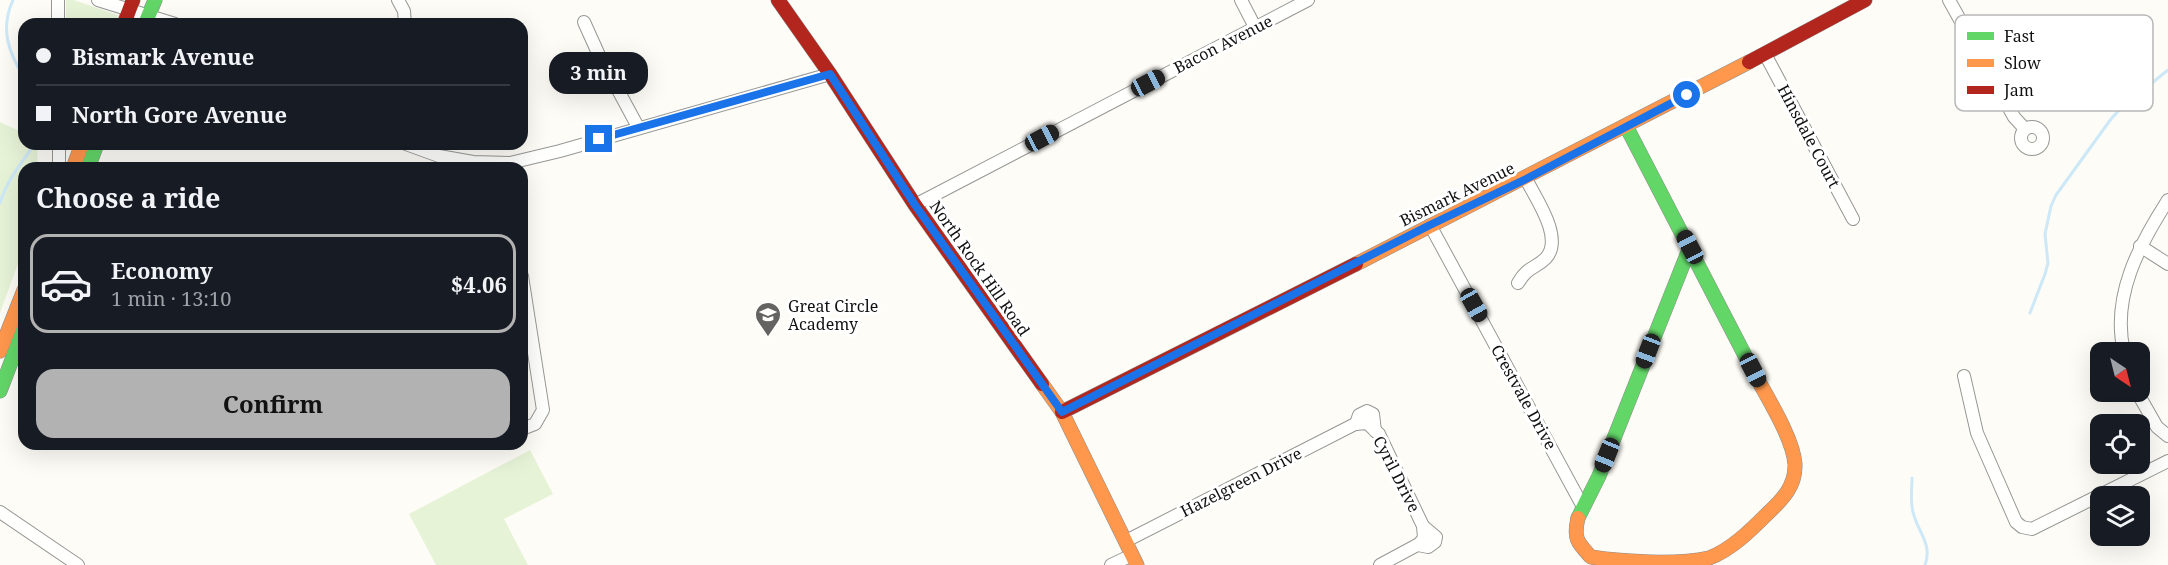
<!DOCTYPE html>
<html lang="en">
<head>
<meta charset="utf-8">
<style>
  :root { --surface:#171b24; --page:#20242c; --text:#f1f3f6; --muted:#9ea1a6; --line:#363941; --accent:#b2b2b3 }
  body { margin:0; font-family:"Noto Serif",serif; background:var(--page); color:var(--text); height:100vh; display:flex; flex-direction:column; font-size:22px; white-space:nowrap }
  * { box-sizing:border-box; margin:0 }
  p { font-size:20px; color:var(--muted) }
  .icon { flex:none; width:33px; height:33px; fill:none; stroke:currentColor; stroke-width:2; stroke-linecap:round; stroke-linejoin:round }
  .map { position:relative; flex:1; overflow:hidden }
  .side { position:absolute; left:18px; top:162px; width:510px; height:288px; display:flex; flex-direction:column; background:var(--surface); border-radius:18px; box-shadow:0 6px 24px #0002 }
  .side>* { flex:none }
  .banner { position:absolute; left:18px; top:18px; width:510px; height:132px; border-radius:18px; box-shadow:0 6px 24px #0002; display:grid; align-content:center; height:132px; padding:0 18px; background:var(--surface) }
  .needle { width:39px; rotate:145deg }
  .tools { position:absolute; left:2090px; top:342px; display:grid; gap:12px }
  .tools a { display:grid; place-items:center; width:60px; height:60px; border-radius:12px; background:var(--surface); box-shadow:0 6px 24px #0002; font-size:30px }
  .end { position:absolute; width:27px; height:27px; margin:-14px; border:8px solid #1a73e8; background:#fff; box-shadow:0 0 0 3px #fff }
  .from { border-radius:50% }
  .bubble { position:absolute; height:42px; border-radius:18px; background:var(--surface); box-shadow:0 6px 24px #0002; font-size:20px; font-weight:700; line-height:42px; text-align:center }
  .car { position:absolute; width:18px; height:36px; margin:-18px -9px; border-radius:8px; box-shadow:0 0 4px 2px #0007; background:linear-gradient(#222 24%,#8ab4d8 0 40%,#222 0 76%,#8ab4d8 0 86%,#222 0) }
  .banner b { display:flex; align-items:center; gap:21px; height:57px; font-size:22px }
  .banner b+b { border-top:2px solid var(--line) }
  .banner i { width:15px; height:15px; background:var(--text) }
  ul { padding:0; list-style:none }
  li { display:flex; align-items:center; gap:18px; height:99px; margin:0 12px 9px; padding:0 6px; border:3px solid transparent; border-radius:18px }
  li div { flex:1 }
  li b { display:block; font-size:22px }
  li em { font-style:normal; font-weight:700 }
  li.current { border-color:var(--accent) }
  li>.icon { width:54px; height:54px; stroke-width:1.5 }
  h2 { padding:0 18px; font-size:27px; line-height:72px }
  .action { display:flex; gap:12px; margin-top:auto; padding:12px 18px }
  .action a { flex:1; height:69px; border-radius:18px; background:var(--accent); color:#111; font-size:24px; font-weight:700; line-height:69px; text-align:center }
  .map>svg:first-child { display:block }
  .green { fill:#e7f3d7 }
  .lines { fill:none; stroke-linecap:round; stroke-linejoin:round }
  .stream { stroke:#cde8f7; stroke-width:3 }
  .street-casing { stroke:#979795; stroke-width:14 }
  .fast-casing { stroke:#8e8d8b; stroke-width:15 }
  .slow-casing { stroke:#8e8d8b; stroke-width:15 }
  .jam-casing { stroke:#8e8d8b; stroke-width:15 }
  .street { stroke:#fffffe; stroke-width:12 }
  .fast { stroke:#63d668; stroke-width:14 }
  .slow { stroke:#ff974d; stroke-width:14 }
  .jam { stroke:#b3261e; stroke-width:14 }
  .route { stroke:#1a73e8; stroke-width:8 }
  .labels { text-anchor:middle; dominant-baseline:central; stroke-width:6; stroke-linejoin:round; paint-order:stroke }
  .street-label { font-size:16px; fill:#111; stroke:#fff }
  .poi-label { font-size:16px; fill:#111; stroke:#fff; text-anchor:start }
  .key { fill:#fff; stroke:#b8b8b8; stroke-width:1.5 }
  .key-label { font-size:16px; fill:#111 }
</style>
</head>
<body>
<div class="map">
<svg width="2168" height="565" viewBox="0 0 2168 565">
  <rect width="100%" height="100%" fill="#fdfcf7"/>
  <!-- green -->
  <g class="green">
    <path d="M66,0H74L118,15L115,24H66Z"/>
    <path d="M0,122L24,133V144H37L38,168H24V247L0,313Z"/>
    <path d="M530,450L553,494L504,519L528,565H436L409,514Z"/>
  </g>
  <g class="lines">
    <!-- stream -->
    <g class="stream">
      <path d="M13,0C0,28 8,52 24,77"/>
      <path d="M0,203C7,179 22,164 34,144"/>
      <path d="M2030,313L2045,274L2048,263L2045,234L2051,206L2056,195L2111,119L2121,108L2168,70"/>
      <path d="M1912,478C1912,489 1910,501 1913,512C1917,531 1933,544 1925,565"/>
    </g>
    <defs>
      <g id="street">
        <path d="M58,0V24"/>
        <path d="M98,0L175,24"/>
        <path d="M398,0L404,11L405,24"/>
        <path d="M1241,0L1255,27"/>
        <path d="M1949,0L2014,117L2025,129"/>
        <path d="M584,22L598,53L638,127"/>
        <path d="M1765,54L1853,219"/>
        <circle cx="2032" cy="138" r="11"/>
        <path d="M59,144V168"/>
        <path d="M406,144L439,156L473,162L510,163L560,151L830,74"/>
        <path d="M915,205L1308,0"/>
        <path d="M1430,225L1582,505"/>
        <path d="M2140,246L2168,264"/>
        <path d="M522,276L543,410L535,424L522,429"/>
        <path d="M1518,283C1528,266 1535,269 1546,258C1564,238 1536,199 1526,179"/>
        <path d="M2124,352C2111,297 2139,245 2168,200"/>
        <path d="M1964,376L1977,433L2016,522L2022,527L2032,529L2168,461"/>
        <path d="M2137,392L2157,427L2168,436"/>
        <path d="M1356,424L1359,415L1367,411L1373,414L1375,431"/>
        <path d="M0,512L78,565"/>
        <path d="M1126,541L1355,424L1367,423L1379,434L1423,526L1424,538L1419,544L1380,565"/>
        <path d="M1418,545L1428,547L1435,542L1436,537L1423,526"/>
        <path d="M1111,565L1132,555"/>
      </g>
      <g id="fast">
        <path d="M145,24L155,0"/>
        <path d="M1626,126L1752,369"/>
        <path d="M88,168L97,144"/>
        <path d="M0,391L24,328"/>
        <path d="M1578,518L1599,476L1690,247"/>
      </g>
      <g id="slow">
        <path d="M73,168L82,144"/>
        <path d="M1356,264L1749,62"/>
        <path d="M0,351L24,290"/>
        <path d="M1042,384L1062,412L1137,565"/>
        <path d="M1578,518C1573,539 1578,543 1591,557C1624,562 1677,565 1709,558C1731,550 1751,530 1767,514C1782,500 1796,486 1795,464C1793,437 1765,394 1752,369"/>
      </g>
      <g id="jam">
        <path d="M778,0L830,74L915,205L1042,384"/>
        <path d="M124,24L133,0"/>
        <path d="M1749,62L1865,0"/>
        <path d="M1062,412L1356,264"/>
      </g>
    </defs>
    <!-- street casing -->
    <use href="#street" class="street-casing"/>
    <!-- fast casing -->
    <use href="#fast" class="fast-casing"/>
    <!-- slow casing -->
    <use href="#slow" class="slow-casing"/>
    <!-- jam casing -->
    <use href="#jam" class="jam-casing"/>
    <!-- street -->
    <use href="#street" class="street"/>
    <!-- fast -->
    <use href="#fast" class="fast"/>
    <!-- slow -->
    <use href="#slow" class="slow"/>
    <!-- jam -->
    <use href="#jam" class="jam"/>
  </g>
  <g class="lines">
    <!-- route -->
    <path class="route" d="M599,139L830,74L915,205L1062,412L1430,225L1526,179L1687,95"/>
  </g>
  <!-- icons -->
  <defs>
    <symbol id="school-pin" viewBox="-11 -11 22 30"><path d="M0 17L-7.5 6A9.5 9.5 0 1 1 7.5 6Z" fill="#646362" stroke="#fff"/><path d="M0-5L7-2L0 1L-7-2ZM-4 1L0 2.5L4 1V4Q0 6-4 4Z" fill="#fff"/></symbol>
  </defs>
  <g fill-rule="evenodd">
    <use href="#school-pin" x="753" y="300" width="30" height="40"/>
  </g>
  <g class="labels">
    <!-- street labels -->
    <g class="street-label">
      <text transform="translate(1223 44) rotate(-27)">Bacon Avenue</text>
      <text transform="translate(1809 136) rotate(62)">Hinsdale Court</text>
      <text transform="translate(1457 194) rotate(-26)">Bismark Avenue</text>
      <text transform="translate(980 268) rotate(55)">North Rock Hill Road</text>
      <text transform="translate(1524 397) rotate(61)">Crestvale Drive</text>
      <text transform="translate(1397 474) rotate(63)">Cyril Drive</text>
      <text transform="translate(1241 482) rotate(-27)">Hazelgreen Drive</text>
    </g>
    <!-- poi labels -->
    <g class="poi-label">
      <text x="788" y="306">Great Circle<tspan x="788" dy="18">Academy</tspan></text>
    </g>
  </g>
  <!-- legend -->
  <rect x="1955" y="15" width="198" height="96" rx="9" class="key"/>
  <rect x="1967" y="32" width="27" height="8" fill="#63d668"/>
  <rect x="1967" y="59" width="27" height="8" fill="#ff974d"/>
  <rect x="1967" y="86" width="27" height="8" fill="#b3261e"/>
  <g class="key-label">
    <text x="2004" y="42">Fast</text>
    <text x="2004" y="69">Slow</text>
    <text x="2004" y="96">Jam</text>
  </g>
</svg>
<div class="tools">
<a><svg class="needle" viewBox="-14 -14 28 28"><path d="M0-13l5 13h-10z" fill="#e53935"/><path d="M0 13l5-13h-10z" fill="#9ea1a6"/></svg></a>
<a><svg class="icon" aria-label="locate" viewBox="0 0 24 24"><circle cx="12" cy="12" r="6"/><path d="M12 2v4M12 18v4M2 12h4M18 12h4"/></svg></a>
<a><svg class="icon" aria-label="layers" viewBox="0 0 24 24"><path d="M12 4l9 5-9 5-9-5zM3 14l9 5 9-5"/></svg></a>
</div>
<i class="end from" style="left:1687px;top:95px"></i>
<i class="end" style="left:599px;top:139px"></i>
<div class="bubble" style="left:549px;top:52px;width:99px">3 min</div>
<i class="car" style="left:1148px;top:83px;rotate:62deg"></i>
<i class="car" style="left:1042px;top:138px;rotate:62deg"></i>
<i class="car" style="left:1690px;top:247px;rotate:332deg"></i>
<i class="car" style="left:1474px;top:305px;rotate:151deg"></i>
<i class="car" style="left:1648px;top:351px;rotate:201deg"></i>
<i class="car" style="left:1753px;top:370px;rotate:153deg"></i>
<i class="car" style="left:1607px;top:455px;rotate:202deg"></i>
<div class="banner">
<b><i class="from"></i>Bismark Avenue</b>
<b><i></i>North Gore Avenue</b>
</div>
<section class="side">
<h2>Choose a ride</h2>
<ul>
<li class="current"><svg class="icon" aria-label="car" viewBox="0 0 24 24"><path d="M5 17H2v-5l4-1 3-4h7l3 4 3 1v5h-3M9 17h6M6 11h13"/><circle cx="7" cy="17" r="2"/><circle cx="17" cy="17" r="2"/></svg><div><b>Economy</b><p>1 min · 13:10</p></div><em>$4.06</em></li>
</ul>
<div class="action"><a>Confirm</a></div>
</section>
</div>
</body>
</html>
